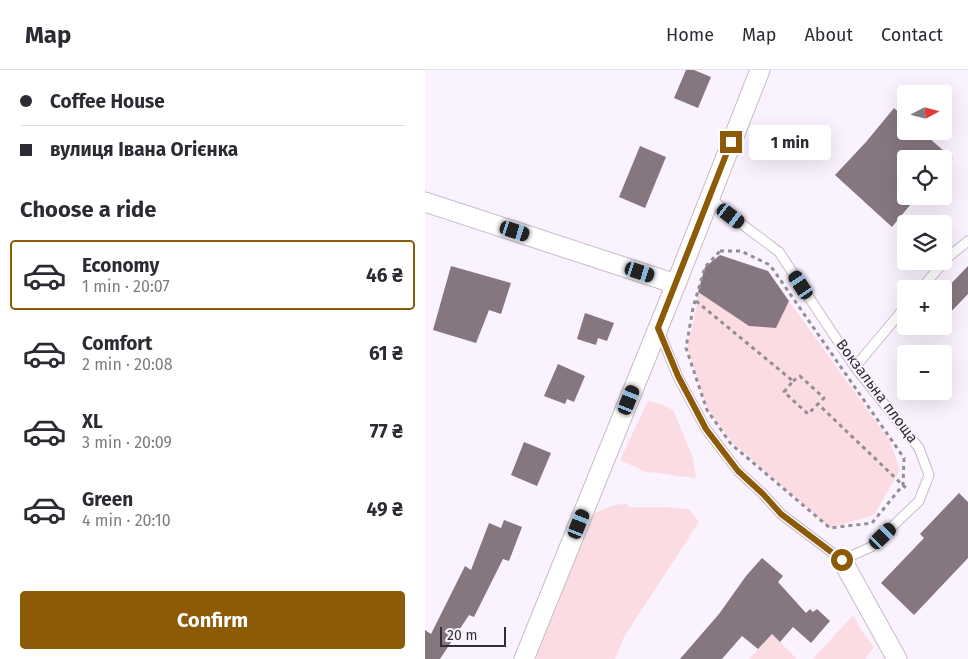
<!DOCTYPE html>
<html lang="en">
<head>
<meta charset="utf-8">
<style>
  :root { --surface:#fff; --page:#f7f7f7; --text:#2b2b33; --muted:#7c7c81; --line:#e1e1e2; --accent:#8d5a07 }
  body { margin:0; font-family:"Fira Sans",sans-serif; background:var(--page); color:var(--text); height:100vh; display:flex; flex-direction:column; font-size:19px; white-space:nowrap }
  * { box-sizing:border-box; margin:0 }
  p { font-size:16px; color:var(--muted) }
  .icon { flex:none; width:28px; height:28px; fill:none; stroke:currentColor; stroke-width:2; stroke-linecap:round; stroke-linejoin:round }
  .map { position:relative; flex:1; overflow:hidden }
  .drawer { display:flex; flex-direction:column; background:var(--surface); width:425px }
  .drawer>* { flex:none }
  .top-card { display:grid; align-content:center; height:110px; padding:0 20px; background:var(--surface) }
  .needle { width:32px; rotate:83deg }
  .tools { position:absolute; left:472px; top:15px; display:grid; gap:10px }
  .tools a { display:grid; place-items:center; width:55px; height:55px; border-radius:5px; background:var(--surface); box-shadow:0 5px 20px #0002; font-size:25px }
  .scale { position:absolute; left:15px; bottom:12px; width:66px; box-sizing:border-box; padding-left:5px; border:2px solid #322e34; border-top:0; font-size:14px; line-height:18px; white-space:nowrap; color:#322e34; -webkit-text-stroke:4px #fbf2ff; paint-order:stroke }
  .end { position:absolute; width:22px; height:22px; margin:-11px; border:6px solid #8d5a07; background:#fff; box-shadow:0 0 0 2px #fff }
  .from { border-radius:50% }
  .bubble { position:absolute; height:35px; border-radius:5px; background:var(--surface); box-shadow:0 5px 20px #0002; font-size:16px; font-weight:700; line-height:35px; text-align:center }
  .car { position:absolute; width:15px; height:30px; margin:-15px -8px; border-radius:6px; box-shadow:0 0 4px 1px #0007; background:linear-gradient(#222 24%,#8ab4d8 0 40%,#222 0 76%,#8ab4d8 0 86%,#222 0) }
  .top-card b { display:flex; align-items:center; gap:18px; height:48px; font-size:19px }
  .top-card b+b { border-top:1px solid var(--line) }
  .top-card i { width:12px; height:12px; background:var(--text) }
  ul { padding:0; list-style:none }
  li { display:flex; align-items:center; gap:15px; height:70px; margin:0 10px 8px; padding:0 10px; border:2px solid transparent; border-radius:5px }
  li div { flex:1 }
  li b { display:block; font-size:19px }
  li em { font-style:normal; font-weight:700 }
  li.on { border-color:var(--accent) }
  li>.icon { width:45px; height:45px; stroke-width:1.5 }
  h2 { padding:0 20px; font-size:22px; line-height:60px }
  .primary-button { display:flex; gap:10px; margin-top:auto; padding:10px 20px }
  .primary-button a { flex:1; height:58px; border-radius:5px; background:var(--accent); color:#fff; font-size:20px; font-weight:700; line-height:58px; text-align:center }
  header { display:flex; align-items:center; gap:30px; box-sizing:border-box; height:70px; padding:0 25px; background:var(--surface); border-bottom:1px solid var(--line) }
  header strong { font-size:24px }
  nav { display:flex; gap:28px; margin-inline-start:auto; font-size:18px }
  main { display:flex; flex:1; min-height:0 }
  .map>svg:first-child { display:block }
  .green { fill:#fcdce3 }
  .building { fill:#867680 }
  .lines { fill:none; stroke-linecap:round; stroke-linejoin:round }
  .lane-casing { stroke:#c7bbcb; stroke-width:11 }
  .street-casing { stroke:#c7bbcb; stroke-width:21 }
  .path { stroke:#938d96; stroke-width:3; stroke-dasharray:4 4; stroke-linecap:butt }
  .lane { stroke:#fff; stroke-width:9 }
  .street { stroke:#fff; stroke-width:19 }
  .route { stroke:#8d5a07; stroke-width:6 }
  .labels { text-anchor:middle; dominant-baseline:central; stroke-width:4; stroke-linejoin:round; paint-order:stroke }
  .street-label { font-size:15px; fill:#322e34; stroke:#fbf2ff }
</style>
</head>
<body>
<header>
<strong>Map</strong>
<nav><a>Home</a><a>Map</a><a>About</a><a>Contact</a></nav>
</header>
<main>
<section class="drawer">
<div class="top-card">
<b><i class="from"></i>Coffee House</b>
<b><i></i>вулиця Івана Огієнка</b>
</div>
<h2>Choose a ride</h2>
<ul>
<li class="on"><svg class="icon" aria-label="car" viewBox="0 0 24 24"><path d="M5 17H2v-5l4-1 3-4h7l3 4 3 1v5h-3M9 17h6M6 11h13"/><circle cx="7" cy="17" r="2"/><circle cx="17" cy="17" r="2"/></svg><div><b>Economy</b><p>1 min · 20:07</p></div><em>46 ₴</em></li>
<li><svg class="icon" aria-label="car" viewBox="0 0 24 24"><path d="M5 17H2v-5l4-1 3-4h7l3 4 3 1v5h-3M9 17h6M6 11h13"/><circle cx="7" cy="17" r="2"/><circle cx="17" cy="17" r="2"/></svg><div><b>Comfort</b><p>2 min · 20:08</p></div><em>61 ₴</em></li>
<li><svg class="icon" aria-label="car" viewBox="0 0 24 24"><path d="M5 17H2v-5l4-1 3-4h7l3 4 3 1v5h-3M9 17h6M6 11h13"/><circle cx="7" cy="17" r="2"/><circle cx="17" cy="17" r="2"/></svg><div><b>XL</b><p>3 min · 20:09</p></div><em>77 ₴</em></li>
<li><svg class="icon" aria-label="car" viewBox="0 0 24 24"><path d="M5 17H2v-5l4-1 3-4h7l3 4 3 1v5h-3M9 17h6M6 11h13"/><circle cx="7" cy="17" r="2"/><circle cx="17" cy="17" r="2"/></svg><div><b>Green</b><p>4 min · 20:10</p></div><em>49 ₴</em></li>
</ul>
<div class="primary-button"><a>Confirm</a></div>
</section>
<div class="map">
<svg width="543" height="589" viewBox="0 0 543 589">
  <rect width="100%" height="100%" fill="#fbf2ff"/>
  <!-- green -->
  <g class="green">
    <path d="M273,222L324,256L351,258L364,231L465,371L475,400L449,445L405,458L308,373L283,339L262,278L272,235Z"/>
    <path d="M223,331L236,334L248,340L268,388L271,408L252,406L234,403L221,402L195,390Z"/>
    <path d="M200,434L206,437H239L264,439L274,452L199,567L190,589H106L167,444L189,435Z"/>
    <path d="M428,545L436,560L449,577L440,589H388Z"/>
    <path d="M347,564L372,589H324Z"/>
  </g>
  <!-- building -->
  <g class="building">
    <path d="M261,0H269L286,7L273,38L249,28Z"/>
    <path d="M469,38L481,49V61H496L528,89H481V126H486L490,129L467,157L410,105L441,72Z"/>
    <path d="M215,76L241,87L220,138L194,127Z"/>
    <path d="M295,185L343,201L364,231L351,258L324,256L273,222L280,197Z"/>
    <path d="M26,196L86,213L76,244L64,240L51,273L8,260Z"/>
    <path d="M543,196V224L519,249V221Z"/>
    <path d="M160,243L189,253L182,271L173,268L171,275L152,269Z"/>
    <path d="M133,294L160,306L149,332L142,329L140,334L119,326Z"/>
    <path d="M99,372L126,383L112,416L86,405Z"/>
    <path d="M534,423L543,432V488L489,545L456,513L499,468L495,464Z"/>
    <path d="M79,450L97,457L84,491L78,489L49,547L44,545L15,589H0V560L6,564L40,496L46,500L64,453L76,458Z"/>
    <path d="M337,488L358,506L353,512L381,543L385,539L388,542L392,539L405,551L386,573L368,557L355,572L347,564L333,579L317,566L297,589H255L294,544L321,506Z"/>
  </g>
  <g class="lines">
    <defs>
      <g id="lane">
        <path d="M496,219L522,188L543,171"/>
        <path d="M234,261L253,307L281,359L313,401L338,424L356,444L417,490L446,477L494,431L504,405L494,378L430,297L354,182L306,146L285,127"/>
        <path d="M430,297L481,236"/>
      </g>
      <g id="street">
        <path d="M0,132L251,214"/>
        <path d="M417,490L472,589"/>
        <path d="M99,589L251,214L335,0"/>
      </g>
    </defs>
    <!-- lane casing -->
    <use href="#lane" class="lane-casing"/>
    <!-- street casing -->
    <use href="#street" class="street-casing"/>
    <!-- path -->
    <g class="path">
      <path d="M295,181H316L345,195L479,388L478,415L447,453L405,458L306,374L282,340L261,278L268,238L280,197Z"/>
      <path d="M271,231L368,311L359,322L383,344L393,334L483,420"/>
      <path d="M368,311L375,306L399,328L393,334"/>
    </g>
    <!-- lane -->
    <use href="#lane" class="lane"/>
    <!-- street -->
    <use href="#street" class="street"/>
  </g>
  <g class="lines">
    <!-- route -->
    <path class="route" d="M306,72L233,258L253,306L281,359L313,401L338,424L356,444L417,490"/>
  </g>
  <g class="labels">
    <!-- street labels -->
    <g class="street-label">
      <text transform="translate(452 321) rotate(53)">Вокзальна площа</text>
    </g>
  </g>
</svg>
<div class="tools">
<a><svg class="needle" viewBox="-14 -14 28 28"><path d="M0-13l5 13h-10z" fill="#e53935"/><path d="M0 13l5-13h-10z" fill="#7c7c81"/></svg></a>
<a><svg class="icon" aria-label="locate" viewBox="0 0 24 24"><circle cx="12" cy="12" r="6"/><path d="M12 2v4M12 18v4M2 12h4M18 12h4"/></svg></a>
<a><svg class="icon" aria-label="layers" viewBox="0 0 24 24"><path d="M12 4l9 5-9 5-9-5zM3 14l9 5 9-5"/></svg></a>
<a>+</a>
<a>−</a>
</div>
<div class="scale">20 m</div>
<i class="end from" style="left:417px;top:490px"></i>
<i class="end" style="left:306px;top:72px"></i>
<div class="bubble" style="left:324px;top:55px;width:82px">1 min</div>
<i class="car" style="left:306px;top:146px;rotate:127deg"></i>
<i class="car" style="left:90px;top:161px;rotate:108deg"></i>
<i class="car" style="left:215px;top:202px;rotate:108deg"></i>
<i class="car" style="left:376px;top:215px;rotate:327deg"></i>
<i class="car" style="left:204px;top:330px;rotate:22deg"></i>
<i class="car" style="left:154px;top:454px;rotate:22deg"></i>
<i class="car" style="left:458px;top:466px;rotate:46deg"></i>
</div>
</main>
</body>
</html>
